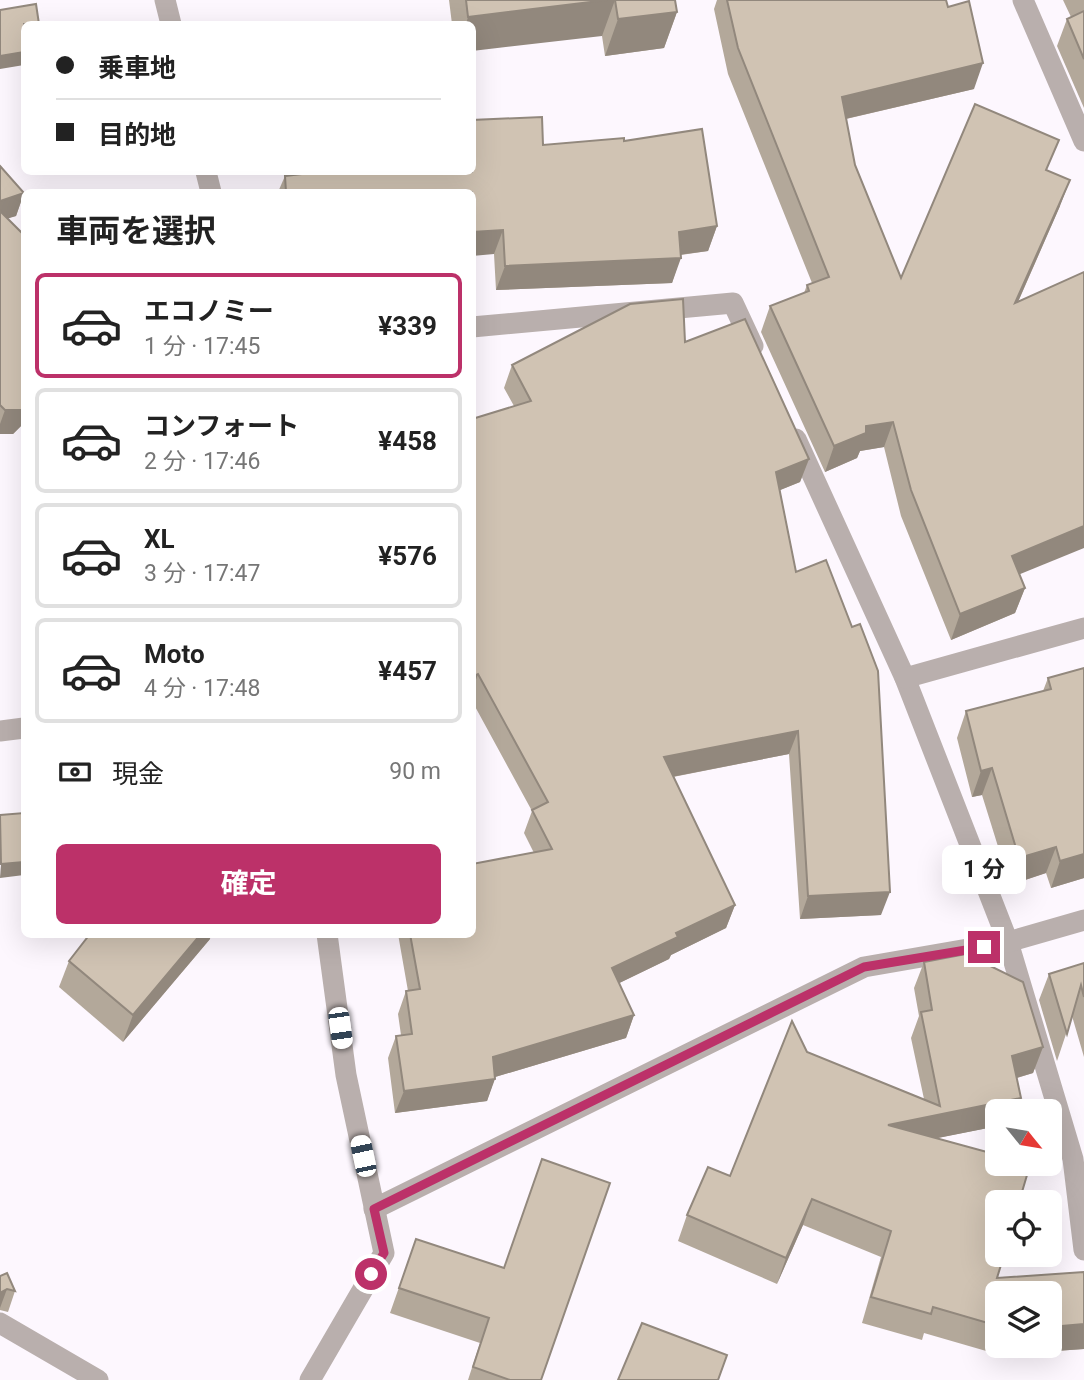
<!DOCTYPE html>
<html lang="ja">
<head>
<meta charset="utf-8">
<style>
  :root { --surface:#fff; --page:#f6f6f6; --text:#222; --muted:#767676; --line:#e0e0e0; --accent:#bc3169 }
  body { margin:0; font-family:Roboto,"Noto Sans JP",sans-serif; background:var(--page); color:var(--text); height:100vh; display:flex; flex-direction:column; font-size:26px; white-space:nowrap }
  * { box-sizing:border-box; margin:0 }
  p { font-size:23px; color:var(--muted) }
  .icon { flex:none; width:38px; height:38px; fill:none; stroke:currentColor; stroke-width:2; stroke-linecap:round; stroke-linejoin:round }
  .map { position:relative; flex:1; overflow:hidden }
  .panel { position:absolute; left:21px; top:189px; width:455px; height:749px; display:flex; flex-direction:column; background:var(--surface); border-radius:10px; box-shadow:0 7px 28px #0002 }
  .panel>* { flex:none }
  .guide { position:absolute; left:21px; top:21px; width:455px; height:154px; border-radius:10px; box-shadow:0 7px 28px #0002; display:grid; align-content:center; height:154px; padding:0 35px; background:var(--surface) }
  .needle { width:46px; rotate:120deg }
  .buttons { position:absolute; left:985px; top:1099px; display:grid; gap:14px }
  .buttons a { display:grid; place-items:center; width:77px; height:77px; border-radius:10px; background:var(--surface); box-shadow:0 7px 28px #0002; font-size:35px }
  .end { position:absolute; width:32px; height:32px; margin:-16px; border:9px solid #bc3169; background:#fff; box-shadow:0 0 0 4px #fff }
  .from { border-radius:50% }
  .bubble { position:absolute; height:49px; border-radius:10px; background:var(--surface); box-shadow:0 7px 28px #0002; font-size:23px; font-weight:700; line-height:49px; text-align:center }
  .car { position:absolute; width:21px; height:42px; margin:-21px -10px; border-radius:9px; box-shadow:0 0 5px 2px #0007; background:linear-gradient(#fff 24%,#345 0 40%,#fff 0 76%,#345 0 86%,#fff 0) }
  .guide b { display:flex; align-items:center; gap:24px; height:66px; font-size:26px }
  .guide b+b { border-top:2px solid var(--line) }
  .guide i { width:18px; height:18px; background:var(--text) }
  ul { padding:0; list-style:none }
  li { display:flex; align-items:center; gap:21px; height:105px; margin:0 14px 10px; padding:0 21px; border:4px solid var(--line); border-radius:10px }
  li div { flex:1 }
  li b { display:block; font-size:26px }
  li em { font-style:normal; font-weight:700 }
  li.active { border-color:var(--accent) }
  li>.icon { width:63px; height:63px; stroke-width:1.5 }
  h2 { padding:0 35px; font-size:32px; line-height:84px }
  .pay { display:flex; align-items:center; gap:18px; height:77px; padding:0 35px; font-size:26px }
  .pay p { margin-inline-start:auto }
  .cta { display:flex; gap:14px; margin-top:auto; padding:14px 35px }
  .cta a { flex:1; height:80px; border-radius:10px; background:var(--accent); color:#fff; font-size:28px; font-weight:700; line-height:80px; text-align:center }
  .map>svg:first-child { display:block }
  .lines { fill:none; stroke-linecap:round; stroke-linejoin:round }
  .street { stroke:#b9afad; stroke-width:21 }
  .wall { fill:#b3a89a; fill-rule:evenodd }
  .shaded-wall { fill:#92887d }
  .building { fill:#d0c3b3; stroke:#92887d; stroke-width:2 }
  .route { stroke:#bc3169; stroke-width:9 }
</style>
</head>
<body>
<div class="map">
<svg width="1084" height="1380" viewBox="0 0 1084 1380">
  <rect width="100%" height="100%" fill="#fdf7fe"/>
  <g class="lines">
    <!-- street -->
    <g class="street">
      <path d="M165,0L171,24"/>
      <path d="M1023,0L1084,141"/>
      <path d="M206,172L211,192"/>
      <path d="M472,327L733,303L753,346"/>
      <path d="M796,439L905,678L1008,942L1073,1159L1084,1250"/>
      <path d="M905,678L1084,628"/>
      <path d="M0,731L24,728"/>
      <path d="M374,1209L864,967L1008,942L1084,920"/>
      <path d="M0,1323L98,1380"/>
      <path d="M310,1380L384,1253L346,1075L327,934"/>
    </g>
  </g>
  <!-- wall -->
  <g class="wall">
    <path d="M449,0H675L677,12L664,48L605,56L602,36L472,24H452Z"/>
    <path d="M717,0H946L974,89L846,119L855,165L901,278L1048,171L1060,206L1018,302L1019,574L1025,588L1015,613L951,640L901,516L884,447L860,451L857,458L825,472L761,332L770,306L804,293L807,285L812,283L728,74L714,9Z"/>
    <path d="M1063,0H1084V108L1057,46L1067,19L1071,17Z"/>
    <path d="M624,141L717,226L708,251L681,255L672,283L496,290L494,254L472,192H278L285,176L291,175V172H472L543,145Z"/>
    <path d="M0,165L24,193L16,216L7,218L24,235V423L13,434H0Z"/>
    <path d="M685,342L809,459L800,482L780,490L796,572L881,915L800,919L789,754L673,777L735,905L726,928L671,955L669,959L619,983L634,1015L626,1038L495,1077L487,1101L395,1113L388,1058L396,1036L401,1035L398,1014L406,991H408L398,934H472L534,853L524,833L532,811L472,701V419L514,406L504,388L512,365Z"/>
    <path d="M1084,668V878L1051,888L1046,873L1010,885L982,795L972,797L957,738L966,711L1043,691L1048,678Z"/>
    <path d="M210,939L123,1042L59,987L69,961Z"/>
    <path d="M966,954L1023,982L1043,1047L1033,1073L1017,1078L1021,1098L1016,1111H998V1126L937,1138L998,1155V1164L1030,1165L1019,1202H998V1255H1004L997,1278L1084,1272V1349L1000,1355L924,1333L922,1340L862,1323L881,1257L803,1225L777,1284L678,1241L687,1215L708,1167L730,1176L792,1021L807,1052L924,1099L911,1038L919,1016L914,988L924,962ZM998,1293H1050V1346H998Z"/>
    <path d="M1084,963V1057L1072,1016L1057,1061L1039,1000L1049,974Z"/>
    <path d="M416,1239L504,1268L541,1380H468L480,1343L390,1313Z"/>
    <path d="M0,1276L15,1291L8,1312L0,1310Z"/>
  </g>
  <!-- shaded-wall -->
  <g class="shaded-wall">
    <path d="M607,0H615L602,36L472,51V24H466L468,17Z"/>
    <path d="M677,12L664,48L605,56L618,19Z"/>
    <path d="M24,52V65L0,69V56Z"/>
    <path d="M983,63L974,89L832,122L842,97Z"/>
    <path d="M1070,180L1060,206L1006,329L1015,303Z"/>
    <path d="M24,193L16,216L0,221V201Z"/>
    <path d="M717,226L708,251L670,256L679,232Z"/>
    <path d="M503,230L494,254L472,256V232Z"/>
    <path d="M681,258L672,283L496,290L505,266Z"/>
    <path d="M24,407V423L13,434H0V424L5,410Z"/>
    <path d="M893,422L884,447L860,451L857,458L825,472L834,446L866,426Z"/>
    <path d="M809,459L800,482L768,495L776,472Z"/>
    <path d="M1084,526V548L1003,581L1012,556Z"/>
    <path d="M1025,588L1015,613L951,640L960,614Z"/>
    <path d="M478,674L472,691V677Z"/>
    <path d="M798,731L789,754L656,780L664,757Z"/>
    <path d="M992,768L982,795L972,797L981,771Z"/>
    <path d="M1056,847L1046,873L1010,885L1019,858Z"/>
    <path d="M1084,854V878L1051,888L1060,861Z"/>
    <path d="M24,862V875L0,878L1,864Z"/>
    <path d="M890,892L881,915L800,919L808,896Z"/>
    <path d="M735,905L726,928L671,955L669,959L603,991L612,968L676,933Z"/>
    <path d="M201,934H211L210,939L123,1042L133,1015Z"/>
    <path d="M634,1015L626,1038L485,1080L493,1057Z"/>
    <path d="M1043,1047L1033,1073L1003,1082L1012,1056Z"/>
    <path d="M495,1079L487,1101L395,1113L404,1091Z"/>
    <path d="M1021,1098L1016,1111H998V1126L878,1150L888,1125Z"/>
    <path d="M812,1199L803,1225L777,1284L786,1258Z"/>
    <path d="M7,1289L0,1308V1293Z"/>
    <path d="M1084,1324V1349L1000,1355L1004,1346H1050V1327Z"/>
  </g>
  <!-- building -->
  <g class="building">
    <path d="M466,0H607L468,17Z"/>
    <path d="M615,0H675L677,12L618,19Z"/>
    <path d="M727,0H946L948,7L969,1L983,63L842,97L855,165L901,278L975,104L1059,140L1046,170L1070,180L1015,303L1084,272V526L1012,556L1025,588L960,614L911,490L893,422L866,426V433L834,446L770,306L809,291L807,285L829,277L738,48Z"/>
    <path d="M36,4L39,24H24V52L0,56V10Z"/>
    <path d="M1084,11V59L1067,19Z"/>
    <path d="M542,117L543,145L624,138V141L702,129L717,226L679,232L681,258L505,266L503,230L472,232V192H286L285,176L301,174V172H472V120Z"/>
    <path d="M0,166L24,193L0,201Z"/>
    <path d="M0,211L24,235V407L22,410H5L0,405Z"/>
    <path d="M683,299L685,342L745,319L809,459L776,472L796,572L826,560L852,627L860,624L878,671L890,892L808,896L798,731L664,757L735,905L676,933L678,937L612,968L634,1015L493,1057L495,1079L404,1091L396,1036L412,1034L406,991L420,989L410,934H472V864L552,849L532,810L548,802L478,674L472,677V419L531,401L512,365L630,304Z"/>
    <path d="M1084,668V854L1060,861L1056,847L1019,858L992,768L981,771L966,711L1051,689L1048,678Z"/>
    <path d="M24,813V862L1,864L0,815Z"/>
    <path d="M90,934H201L133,1015L69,961Z"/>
    <path d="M966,954L1023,982L1043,1047L1012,1056L1021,1098L888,1125L998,1155V1164L1030,1165L1019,1202H998V1255H1004L997,1278L1084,1272V1324L1050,1327V1293H998V1326L933,1307L931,1314L871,1297L891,1231L812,1199L786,1258L687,1215L708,1167L730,1176L792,1021L807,1052L940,1106L921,1012L932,1010L924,962Z"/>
    <path d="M1084,963V997L1081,985L1067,1034L1049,974Z"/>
    <path d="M542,1159L610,1183L541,1380H510L473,1367L489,1318L399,1288L416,1239L504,1268Z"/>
    <path d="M7,1273L15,1291L7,1289L0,1293V1276Z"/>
    <path d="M642,1323L727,1355L718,1380H618Z"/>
  </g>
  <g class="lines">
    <!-- route -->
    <path class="route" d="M371,1274L384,1253L374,1209L864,967L984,947"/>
  </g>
</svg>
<div class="buttons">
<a><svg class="needle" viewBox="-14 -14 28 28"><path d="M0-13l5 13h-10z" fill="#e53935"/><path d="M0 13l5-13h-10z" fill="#767676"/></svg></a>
<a><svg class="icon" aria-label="locate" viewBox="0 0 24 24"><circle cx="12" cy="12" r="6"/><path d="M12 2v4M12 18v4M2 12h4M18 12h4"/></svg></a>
<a><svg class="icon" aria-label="layers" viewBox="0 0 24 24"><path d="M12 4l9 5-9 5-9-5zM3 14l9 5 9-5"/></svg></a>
</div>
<i class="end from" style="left:371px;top:1274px"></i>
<i class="end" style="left:984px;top:947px"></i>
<div class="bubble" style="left:942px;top:845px;width:84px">1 分</div>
<i class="car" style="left:340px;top:1028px;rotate:172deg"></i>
<i class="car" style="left:363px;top:1156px;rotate:348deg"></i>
<div class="guide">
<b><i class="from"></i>乗車地</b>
<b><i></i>目的地</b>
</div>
<section class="panel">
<h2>車両を選択</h2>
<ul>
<li class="active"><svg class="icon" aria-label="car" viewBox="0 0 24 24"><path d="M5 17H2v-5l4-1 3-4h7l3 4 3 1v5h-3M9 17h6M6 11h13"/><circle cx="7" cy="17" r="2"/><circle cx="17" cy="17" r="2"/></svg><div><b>エコノミー</b><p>1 分 · 17:45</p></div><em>¥339</em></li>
<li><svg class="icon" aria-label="car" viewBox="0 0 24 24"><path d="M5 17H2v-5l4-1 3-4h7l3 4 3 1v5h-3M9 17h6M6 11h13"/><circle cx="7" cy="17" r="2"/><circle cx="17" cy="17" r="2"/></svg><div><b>コンフォート</b><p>2 分 · 17:46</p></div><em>¥458</em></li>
<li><svg class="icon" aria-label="car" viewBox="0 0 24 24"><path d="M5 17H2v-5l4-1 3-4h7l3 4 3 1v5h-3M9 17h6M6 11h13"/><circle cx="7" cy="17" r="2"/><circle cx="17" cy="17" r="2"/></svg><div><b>XL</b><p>3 分 · 17:47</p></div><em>¥576</em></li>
<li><svg class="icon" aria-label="car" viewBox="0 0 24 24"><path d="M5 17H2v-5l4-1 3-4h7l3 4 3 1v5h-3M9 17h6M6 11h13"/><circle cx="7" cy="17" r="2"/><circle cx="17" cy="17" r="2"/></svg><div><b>Moto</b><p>4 分 · 17:48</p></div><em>¥457</em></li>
</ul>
<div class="pay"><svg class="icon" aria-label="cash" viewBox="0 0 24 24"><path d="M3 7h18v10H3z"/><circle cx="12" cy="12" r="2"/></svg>現金<p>90 m</p></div>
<div class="cta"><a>確定</a></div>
</section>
</div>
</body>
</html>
